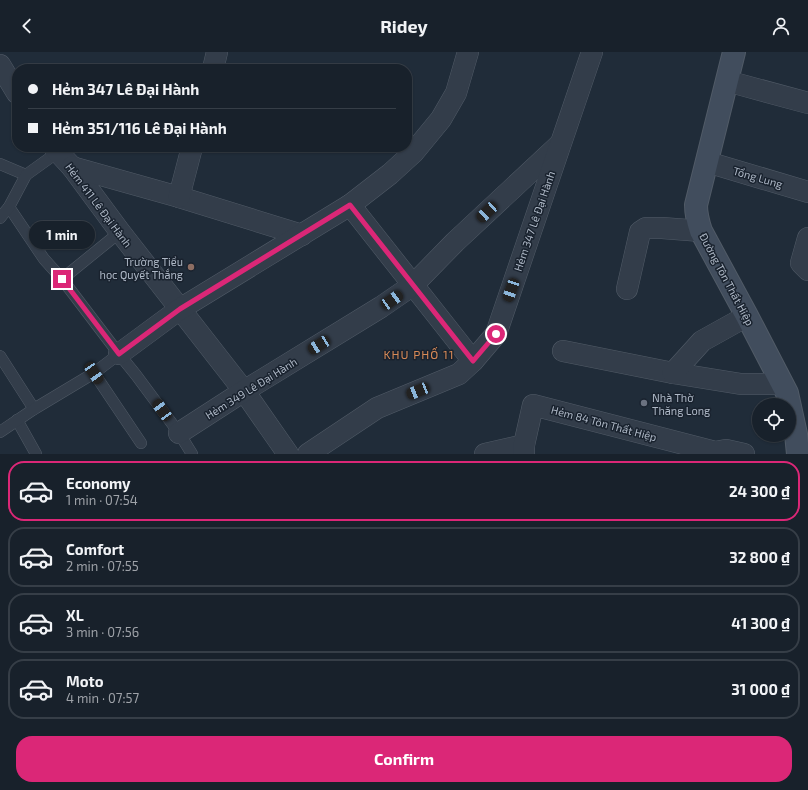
<!DOCTYPE html>
<html lang="en">
<head>
<meta charset="utf-8">
<style>
  :root { --surface:#18212b; --page:#252e37; --text:#f1f3f6; --muted:#9fa3a9; --line:#363e47; --accent:#db2777 }
  body { margin:0; font-family:"Exo 2",sans-serif; background:var(--page); color:var(--text); height:100vh; display:flex; flex-direction:column; font-size:15px; white-space:nowrap }
  * { box-sizing:border-box; margin:0 }
  p { font-size:13px; color:var(--muted) }
  .icon { flex:none; width:22px; height:22px; fill:none; stroke:currentColor; stroke-width:2; stroke-linecap:round; stroke-linejoin:round }
  .map { position:relative; height:402px; overflow:hidden }
  .drawer { display:flex; flex-direction:column; background:var(--surface); flex:1 }
  .drawer>* { flex:none }
  .guide { position:absolute; left:12px; top:12px; width:400px; height:88px; border-radius:16px; box-shadow:0 1px 3px #0004,0 0 0 1px var(--line); display:grid; align-content:center; height:88px; padding:0 16px; background:var(--surface) }
  .controls { position:absolute; left:752px; top:346px; display:grid; gap:8px }
  .controls a { display:grid; place-items:center; width:44px; height:44px; border-radius:50%; background:var(--surface); box-shadow:0 1px 3px #0004,0 0 0 1px var(--line); font-size:20px }
  .end { position:absolute; width:18px; height:18px; margin:-9px; border:5px solid #db2777; background:#fff; box-shadow:0 0 0 2px #fff }
  .from { border-radius:50% }
  .bubble { position:absolute; height:28px; border-radius:14px; background:var(--surface); box-shadow:0 1px 3px #0004,0 0 0 1px var(--line); font-size:13px; font-weight:700; line-height:28px; text-align:center }
  .car { position:absolute; width:12px; height:24px; margin:-12px -6px; border-radius:5px; box-shadow:0 0 3px 1px #0007; background:linear-gradient(#222 24%,#8ab4d8 0 40%,#222 0 76%,#8ab4d8 0 86%,#222 0) }
  .guide b { display:flex; align-items:center; gap:14px; height:38px; font-size:15px }
  .guide b+b { border-top:1px solid var(--line) }
  .guide i { width:10px; height:10px; background:var(--text) }
  ul { padding:7px 0 0; list-style:none }
  li { display:flex; align-items:center; gap:12px; height:60px; margin:0 8px 6px; padding:0 8px; border:2px solid var(--line); border-radius:16px }
  li div { flex:1 }
  li b { display:block; font-size:15px }
  li em { font-style:normal; font-weight:700 }
  li.active { border-color:var(--accent) }
  li>.icon { width:36px; height:36px; stroke-width:1.5 }
  .action { display:flex; gap:8px; margin-top:auto; padding:8px 16px }
  .action a { flex:1; height:46px; border-radius:16px; background:var(--accent); color:#fff; font-size:16px; font-weight:700; line-height:46px; text-align:center }
  header { display:flex; justify-content:space-between; align-items:center; height:52px; padding:0 16px; background:var(--surface); font-size:18px; font-weight:700 }
  .map>svg:first-child { display:block }
  .lines { fill:none; stroke-linecap:round; stroke-linejoin:round }
  .lane-casing { stroke:#515b67; stroke-width:12 }
  .street-casing { stroke:#515b67; stroke-width:22 }
  .secondary-casing { stroke:#515b67; stroke-width:24 }
  .lane { stroke:#333d4a; stroke-width:11 }
  .street { stroke:#333d4a; stroke-width:21 }
  .secondary { stroke:#414d5d; stroke-width:22 }
  .route { stroke:#db2777; stroke-width:5 }
  .education-dot { fill:#8d6e63; stroke:#19222e; stroke-width:1.5 }
  .worship-dot { fill:#6b7280; stroke:#19222e; stroke-width:1.5 }
  .labels { text-anchor:middle; dominant-baseline:central; stroke-width:3; stroke-linejoin:round; paint-order:stroke }
  .street-label { font-size:11px; fill:#aeb8c6; stroke:#19222e }
  .poi-label { font-size:11px; fill:#aeb8c6; stroke:#19222e; text-anchor:end }
  .neighbourhood-label { font-size:12px; letter-spacing:1px; fill:#d88a57; stroke:#19222e }
</style>
</head>
<body>
<header><svg class="icon" aria-label="back" viewBox="0 0 24 24"><path d="M15 5l-7 7 7 7"/></svg>Ridey<svg class="icon" aria-label="person" viewBox="0 0 24 24"><circle cx="12" cy="8" r="4"/><path d="M4 21q1-7 8-7t8 7"/></svg></header>
<div class="map">
<svg width="808" height="402" viewBox="0 0 808 402">
  <rect width="100%" height="100%" fill="#202c39"/>
  <g class="lines">
    <defs>
      <g id="lane">
        <path d="M0,112L26,123"/>
        <path d="M9,155L44,207L62,227L119,302L136,323L179,381L192,402"/>
        <path d="M0,166L9,155L26,123L58,100"/>
        <path d="M62,227L120,180"/>
        <path d="M0,304L34,357"/>
        <path d="M94,321L141,391"/>
        <path d="M17,368L36,402"/>
        <path d="M0,380L34,357L94,321L119,302"/>
      </g>
      <g id="street">
        <path d="M0,13L17,41"/>
        <path d="M213,17L217,0"/>
        <path d="M727,29L808,51"/>
        <path d="M54,95L58,100L72,115L120,180L244,339L288,402"/>
        <path d="M707,110L808,140"/>
        <path d="M72,115L179,145L302,183"/>
        <path d="M179,145L192,95"/>
        <path d="M350,153L473,309"/>
        <path d="M808,186L801,211L808,218"/>
        <path d="M627,237L640,180L646,176H662L701,179"/>
        <path d="M563,299L673,321L741,332H782"/>
        <path d="M119,302L180,257L350,153L390,122L413,101L441,67L456,41L468,0"/>
        <path d="M673,321L702,289L747,264"/>
        <path d="M179,381L244,339L381,255L413,233L455,190L559,93"/>
        <path d="M308,402L377,356L459,322L473,309L496,282L592,0"/>
        <path d="M485,402L524,393"/>
        <path d="M524,402V393L533,353L715,400L726,398L744,402"/>
      </g>
      <path id="secondary" d="M734,0L696,153C696,162 698,170 701,179L747,264L787,341L796,382L798,402"/>
    </defs>
    <!-- lane casing -->
    <use href="#lane" class="lane-casing"/>
    <!-- street casing -->
    <use href="#street" class="street-casing"/>
    <!-- secondary casing -->
    <use href="#secondary" class="secondary-casing"/>
    <!-- lane -->
    <use href="#lane" class="lane"/>
    <!-- street -->
    <use href="#street" class="street"/>
    <!-- secondary -->
    <use href="#secondary" class="secondary"/>
  </g>
  <g class="lines">
    <!-- route -->
    <path class="route" d="M62,227L119,302L180,257L350,153L473,309L496,282"/>
  </g>
  <!-- markers -->
  <circle class="education-dot" cx="191" cy="215" r="4"/>
  <circle class="worship-dot" cx="644" cy="351" r="4"/>
  <g class="labels">
    <!-- street labels -->
    <g class="street-label">
      <text transform="translate(758 125) rotate(16)">Tổng Lung</text>
      <text transform="translate(99 153) rotate(53)">Hẻm 411 Lê Đại Hành</text>
      <text transform="translate(534 169) rotate(-71)">Hẻm 347 Lê Đại Hành</text>
      <text transform="translate(727 227) rotate(62)">Đường Tôn Thất Hiệp</text>
      <text transform="translate(251 336) rotate(-32)">Hẻm 349 Lê Đại Hành</text>
      <text transform="translate(604 371) rotate(15)">Hẻm 84 Tôn Thất Hiệp</text>
    </g>
    <!-- poi labels -->
    <g class="poi-label">
      <text x="183" y="209">Trường Tiểu<tspan x="183" dy="13">học Quyết Thắng</tspan></text>
      <text x="652" y="345" text-anchor="start">Nhà Thờ<tspan x="652" dy="13">Thăng Long</tspan></text>
    </g>
    <!-- neighbourhood labels -->
    <g class="neighbourhood-label">
      <text x="419" y="302">KHU PHỐ 11</text>
    </g>
  </g>
</svg>
<div class="controls">
<a><svg class="icon" aria-label="locate" viewBox="0 0 24 24"><circle cx="12" cy="12" r="6"/><path d="M12 2v4M12 18v4M2 12h4M18 12h4"/></svg></a>
</div>
<i class="end from" style="left:496px;top:282px"></i>
<i class="end" style="left:62px;top:227px"></i>
<div class="bubble" style="left:29px;top:169px;width:66px">1 min</div>
<i class="car" style="left:487px;top:160px;rotate:227deg"></i>
<i class="car" style="left:511px;top:238px;rotate:199deg"></i>
<i class="car" style="left:392px;top:248px;rotate:55deg"></i>
<i class="car" style="left:319px;top:293px;rotate:238deg"></i>
<i class="car" style="left:94px;top:321px;rotate:146deg"></i>
<i class="car" style="left:418px;top:339px;rotate:248deg"></i>
<i class="car" style="left:162px;top:358px;rotate:324deg"></i>
<div class="guide">
<b><i class="from"></i>Hẻm 347 Lê Đại Hành</b>
<b><i></i>Hẻm 351/116 Lê Đại Hành</b>
</div>
</div>
<section class="drawer">
<ul>
<li class="active"><svg class="icon" aria-label="car" viewBox="0 0 24 24"><path d="M5 17H2v-5l4-1 3-4h7l3 4 3 1v5h-3M9 17h6M6 11h13"/><circle cx="7" cy="17" r="2"/><circle cx="17" cy="17" r="2"/></svg><div><b>Economy</b><p>1 min · 07:54</p></div><em>24 300 ₫</em></li>
<li><svg class="icon" aria-label="car" viewBox="0 0 24 24"><path d="M5 17H2v-5l4-1 3-4h7l3 4 3 1v5h-3M9 17h6M6 11h13"/><circle cx="7" cy="17" r="2"/><circle cx="17" cy="17" r="2"/></svg><div><b>Comfort</b><p>2 min · 07:55</p></div><em>32 800 ₫</em></li>
<li><svg class="icon" aria-label="car" viewBox="0 0 24 24"><path d="M5 17H2v-5l4-1 3-4h7l3 4 3 1v5h-3M9 17h6M6 11h13"/><circle cx="7" cy="17" r="2"/><circle cx="17" cy="17" r="2"/></svg><div><b>XL</b><p>3 min · 07:56</p></div><em>41 300 ₫</em></li>
<li><svg class="icon" aria-label="car" viewBox="0 0 24 24"><path d="M5 17H2v-5l4-1 3-4h7l3 4 3 1v5h-3M9 17h6M6 11h13"/><circle cx="7" cy="17" r="2"/><circle cx="17" cy="17" r="2"/></svg><div><b>Moto</b><p>4 min · 07:57</p></div><em>31 000 ₫</em></li>
</ul>
<div class="action"><a>Confirm</a></div>
</section>
</body>
</html>
